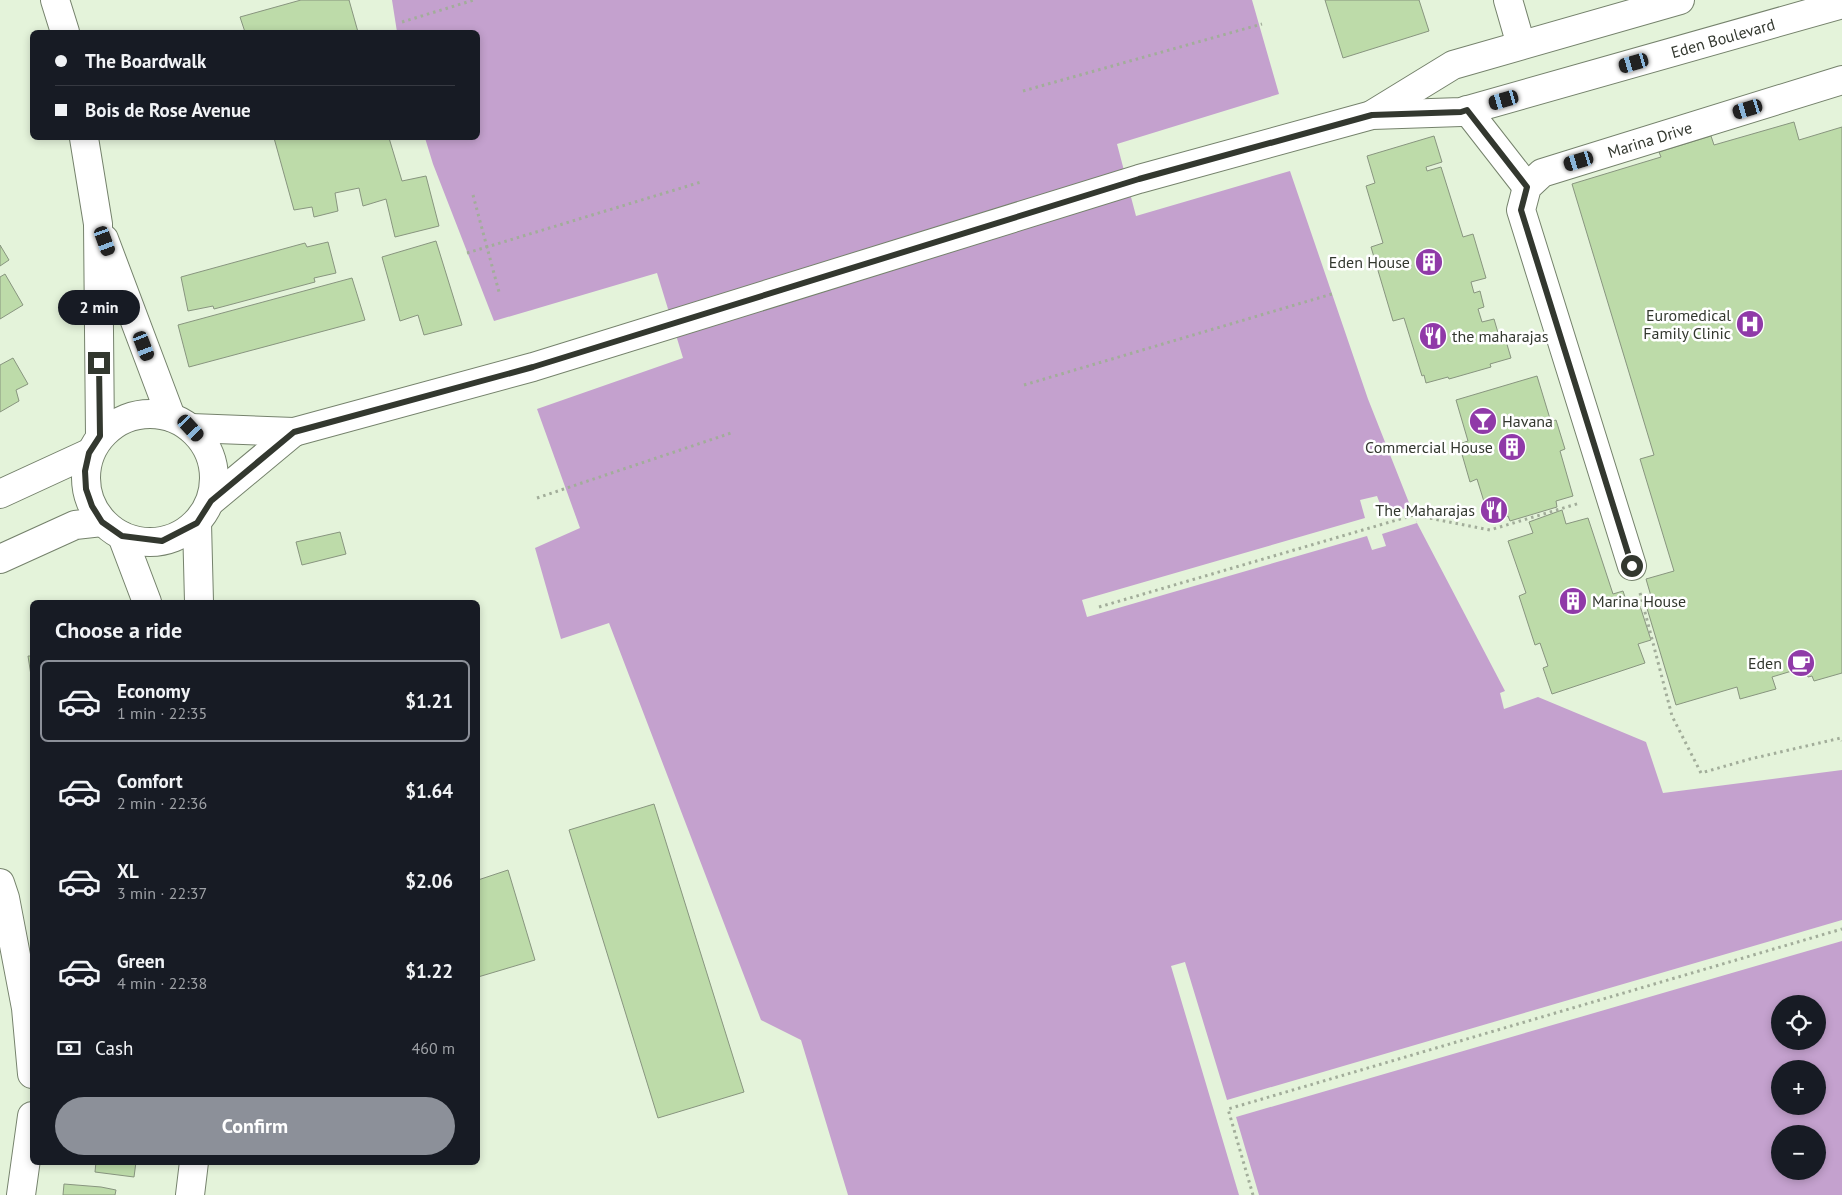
<!DOCTYPE html>
<html lang="en">
<head>
<meta charset="utf-8">
<style>
  :root { --surface:#171b24; --page:#242831; --text:#f1f3f6; --muted:#9ea1a6; --line:#363941; --accent:#8c9099 }
  body { margin:0; font-family:"PT Sans",sans-serif; background:var(--page); color:var(--text); height:100vh; display:flex; flex-direction:column; font-size:19px; white-space:nowrap }
  * { box-sizing:border-box; margin:0 }
  p { font-size:16px; color:var(--muted) }
  .icon { flex:none; width:28px; height:28px; fill:none; stroke:currentColor; stroke-width:2; stroke-linecap:round; stroke-linejoin:round }
  .map { position:relative; flex:1; overflow:hidden }
  .drawer { position:absolute; left:30px; top:600px; width:450px; height:565px; display:flex; flex-direction:column; background:var(--surface); border-radius:8px; box-shadow:0 2px 8px #0003 }
  .drawer>* { flex:none }
  .hud { position:absolute; left:30px; top:30px; width:450px; height:110px; border-radius:8px; box-shadow:0 2px 8px #0003; display:grid; align-content:center; height:110px; padding:0 25px; background:var(--surface) }
  .fabs { position:absolute; left:1771px; top:995px; display:grid; gap:10px }
  .fabs a { display:grid; place-items:center; width:55px; height:55px; border-radius:50%; background:var(--surface); box-shadow:0 2px 8px #0003; font-size:25px }
  .end { position:absolute; width:22px; height:22px; margin:-11px; border:6px solid #33382f; background:#fff; box-shadow:0 0 0 2px #fff }
  .from { border-radius:50% }
  .bubble { position:absolute; height:35px; border-radius:18px; background:var(--surface); box-shadow:0 2px 8px #0003; font-size:16px; font-weight:700; line-height:35px; text-align:center }
  .car { position:absolute; width:15px; height:30px; margin:-15px -8px; border-radius:6px; box-shadow:0 0 4px 1px #0007; background:linear-gradient(#222 24%,#8ab4d8 0 40%,#222 0 76%,#8ab4d8 0 86%,#222 0) }
  .hud b { display:flex; align-items:center; gap:18px; height:48px; font-size:19px }
  .hud b+b { border-top:1px solid var(--line) }
  .hud i { width:12px; height:12px; background:var(--text) }
  ul { padding:0; list-style:none }
  li { display:flex; align-items:center; gap:15px; height:82px; margin:0 10px 8px; padding:0 15px; border:2px solid transparent; border-radius:8px }
  li div { flex:1 }
  li b { display:block; font-size:19px }
  li em { font-style:normal; font-weight:700 }
  li.selected { border-color:var(--accent) }
  li>.icon { width:45px; height:45px; stroke-width:1.5 }
  h2 { padding:0 25px; font-size:22px; line-height:60px }
  .pay { display:flex; align-items:center; gap:12px; height:55px; padding:0 25px; font-size:19px }
  .pay p { margin-inline-start:auto }
  .action { display:flex; gap:10px; margin-top:auto; padding:10px 25px }
  .action a { flex:1; height:58px; border-radius:30px; background:var(--accent); color:#fff; font-size:20px; font-weight:700; line-height:58px; text-align:center }
  .map>svg:first-child { display:block }
  .water { fill:#c4a1ce; fill-rule:evenodd }
  .pier { fill:#e4f3da }
  .building { fill:#bddba9; stroke:#88957f }
  .lines { fill:none; stroke-linecap:round; stroke-linejoin:round }
  .minor-casing { stroke:#75826c; stroke-width:30 }
  .major-casing { stroke:#75826c; stroke-width:30 }
  .path { stroke:#a2ad9a; stroke-width:3; stroke-dasharray:2.5 4; stroke-linecap:butt }
  .minor { stroke:#fff; stroke-width:28 }
  .major { stroke:#fff; stroke-width:28 }
  .route { stroke:#33382f; stroke-width:6 }
  .labels { text-anchor:middle; dominant-baseline:central; stroke-width:5; stroke-linejoin:round; paint-order:stroke }
  .street-label { font-size:16px; fill:#33382f; stroke:#fff }
  .poi-label { font-size:16px; fill:#33382f; stroke:#fff; text-anchor:end }
</style>
</head>
<body>
<div class="map">
<svg width="1842" height="1195" viewBox="0 0 1842 1195">
  <rect width="100%" height="100%" fill="#e4f3da"/>
  <!-- water -->
  <path class="water" d="M392,0H1252L1279,94L1117,144L1136,216L1290,171L1368,399L1417,523L1505,691L1500,693L1504,709L1538,697L1646,742L1663,793L1842,770V1195H848L801,1040L761,1020L609,623L561,639L535,548L580,528L537,409L683,358L657,273L494,321L433,164L425,138H478V32H397ZM1780,1004H1818V1041H1780ZM1780,1069H1818V1106H1780ZM1780,1134H1818V1171H1780Z"/>
  <!-- pier -->
  <g class="pier">
    <path d="M1377,496L1384,514L1411,507L1417,523L1382,534L1386,546L1372,550L1367,536L1087,617L1082,600L1365,518L1360,500Z"/>
    <path d="M1842,920V941L1236,1117L1259,1195H1239L1171,966L1185,962L1227,1100Z"/>
  </g>
  <!-- building -->
  <g class="building">
    <path d="M301,0H349L358,32H245L240,17Z"/>
    <path d="M1325,0H1419L1429,31L1343,58Z"/>
    <path d="M1794,122L1799,140L1842,127V673L1814,681L1812,676L1808,677L1805,667L1772,677L1776,689L1740,699L1737,687L1676,705L1646,605L1653,603L1646,579L1674,571L1640,459L1654,455L1572,184L1661,157L1659,152L1711,136L1714,145Z"/>
    <path d="M1434,136L1442,162L1426,167L1427,171L1441,167L1463,237L1473,234L1486,278L1471,282L1474,293L1480,291L1484,307L1478,309L1482,322L1494,319L1501,343L1506,341L1511,358L1490,364L1491,367L1449,379L1448,377L1426,383L1424,375L1422,376L1404,318L1393,321L1371,247L1383,243L1366,186L1375,183L1367,156Z"/>
    <path d="M274,138H389L402,181L426,176L439,226L395,237L386,199L363,206L359,188L335,193L338,211L314,217L312,207L294,210Z"/>
    <path d="M436,241L462,325L424,335L418,315L400,321L382,257Z"/>
    <path d="M328,242L336,273L314,278L315,282L214,309L213,306L188,311L181,277L305,243L307,247Z"/>
    <path d="M0,245L9,260L0,266Z"/>
    <path d="M5,274L23,305L0,319V277Z"/>
    <path d="M352,278L365,320L189,367L178,325Z"/>
    <path d="M13,358L28,384L16,390L19,401L0,412V365Z"/>
    <path d="M1537,376L1551,422L1556,420L1565,449L1560,451L1573,496L1556,501L1557,507L1510,521L1508,516L1490,521L1477,479L1470,482L1459,444L1468,441L1456,400Z"/>
    <path d="M1562,510L1566,524L1588,518L1613,594L1623,591L1629,609L1640,606L1651,640L1638,644L1645,663L1552,694L1543,668L1548,666L1540,643L1535,645L1519,596L1526,593L1508,541L1533,533L1529,522Z"/>
    <path d="M340,532L346,554L302,565L296,542Z"/>
    <path d="M28,656H32V682Z"/>
    <path d="M654,804L744,1092L658,1118L569,830Z"/>
    <path d="M508,870L535,960L478,977V880Z"/>
    <path d="M96,1162H136L134,1177L95,1172Z"/>
    <path d="M64,1184L101,1187L116,1190L115,1195H63Z"/>
  </g>
  <g class="lines">
    <defs>
      <g id="minor">
        <path d="M1508,0L1521,45"/>
        <path d="M1467,110L1527,187"/>
        <path d="M1373,114L1453,65L1680,0"/>
        <path id="s1" d="M294,432L533,367L1139,179L1372,115L1461,112L1839,5"/>
        <path id="s2" d="M1632,566L1521,210L1527,187L1542,173L1842,80"/>
        <path d="M0,883L5,898L26,1008L32,1074"/>
        <path d="M21,1195L32,1116"/>
      </g>
      <g id="major">
        <path d="M55,0L65,32"/>
        <path d="M84,138L98,224L100,436"/>
        <path d="M104,239L171,417"/>
        <circle cx="150" cy="478" r="64"/>
        <path d="M191,428L294,432"/>
        <path d="M0,494L89,453"/>
        <path d="M211,501L294,432"/>
        <path d="M197,523L199,602"/>
        <path d="M122,536L147,602"/>
        <path d="M0,559L75,525L102,522"/>
        <path d="M190,1195L194,1162"/>
      </g>
    </defs>
    <!-- minor casing -->
    <use href="#minor" class="minor-casing"/>
    <!-- major casing -->
    <use href="#major" class="major-casing"/>
    <!-- path -->
    <g class="path">
      <path d="M402,22L474,0"/>
      <path d="M1023,91L1262,24"/>
      <path d="M473,195L499,292"/>
      <path d="M467,253L701,182"/>
      <path d="M1024,385L1332,294"/>
      <path d="M537,498L731,433"/>
      <path d="M1640,593L1672,716L1701,773L1750,759L1841,738L1842,741"/>
      <path d="M1099,607L1414,515L1490,530L1580,503"/>
      <path d="M1253,1195L1228,1109L1842,929"/>
    </g>
    <!-- minor -->
    <use href="#minor" class="minor"/>
    <!-- major -->
    <use href="#major" class="major"/>
  </g>
  <g class="lines">
    <!-- route -->
    <path class="route" d="M99,363L100,436L89,453L85,471L86,489L92,506L102,522L122,536L162,541L197,523L211,501L294,432L533,367L1139,179L1372,115L1461,112L1467,110L1527,187L1521,210L1632,566"/>
  </g>
  <!-- icons -->
  <defs>
    <symbol id="building-disc" viewBox="-11 -11 22 22"><circle r="9.5" fill="#903aa8" stroke="#fff"/><path d="M-4-6H4V6H1V3H-1V6H-4ZM-2.5-4.3h1.7v1.8h-1.7ZM.8-4.3h1.7v1.8H.8ZM-2.5-1h1.7V.8h-1.7ZM.8-1h1.7V.8H.8Z" fill="#fff"/></symbol>
    <symbol id="hospital-disc" viewBox="-11 -11 22 22"><circle r="9.5" fill="#903aa8" stroke="#fff"/><path d="M-5-5h3v3.5h4V-5h3V5h-3V1.5h-4V5h-3Z" fill="#fff"/></symbol>
    <symbol id="restaurant-disc" viewBox="-11 -11 22 22"><circle r="9.5" fill="#903aa8" stroke="#fff"/><path d="M-5-6h1v4h1v-4h1v4h1v-4h1v5L-1.5 .5V6h-2V.5L-5-1ZM5-6V6H3V1.5H1.5Q1.5-4 5-6Z" fill="#fff"/></symbol>
    <symbol id="bar-disc" viewBox="-11 -11 22 22"><circle r="9.5" fill="#903aa8" stroke="#fff"/><path d="M-6-5H6L.8 .8V4.5H3.5V6h-7V4.5H-.8V.8Z" fill="#fff"/></symbol>
    <symbol id="cafe-disc" viewBox="-11 -11 22 22"><circle r="9.5" fill="#903aa8" stroke="#fff"/><path d="M-5.5-4.5H6V0H3Q3 3.5 0 3.5H-2.5Q-5.5 3.5-5.5 0ZM3-3.2v2h1.7v-2ZM-6 4.5H4V6H-6Z" fill="#fff"/></symbol>
  </defs>
  <g fill-rule="evenodd">
    <use href="#building-disc" x="1413" y="246" width="32" height="32"/>
    <use href="#hospital-disc" x="1734" y="308" width="32" height="32"/>
    <use href="#restaurant-disc" x="1417" y="320" width="32" height="32"/>
    <use href="#bar-disc" x="1467" y="405" width="32" height="32"/>
    <use href="#building-disc" x="1496" y="431" width="32" height="32"/>
    <use href="#restaurant-disc" x="1478" y="494" width="32" height="32"/>
    <use href="#building-disc" x="1557" y="585" width="32" height="32"/>
    <use href="#cafe-disc" x="1785" y="647" width="32" height="32"/>
  </g>
  <g class="labels">
    <!-- street labels -->
    <g class="street-label">
      <text stroke="none"><textPath href="#s1" startOffset="1485">Eden Boulevard</textPath></text>
      <text stroke="none"><textPath href="#s2" startOffset="530">Marina Drive</textPath></text>
    </g>
    <!-- poi labels -->
    <g class="poi-label">
      <text x="1410" y="262">Eden House</text>
      <text x="1731" y="315">Euromedical<tspan x="1731" dy="18">Family Clinic</tspan></text>
      <text x="1452" y="336" text-anchor="start">the maharajas</text>
      <text x="1502" y="421" text-anchor="start">Havana</text>
      <text x="1493" y="447">Commercial House</text>
      <text x="1475" y="510">The Maharajas</text>
      <text x="1592" y="601" text-anchor="start">Marina House</text>
      <text x="1782" y="663">Eden</text>
    </g>
  </g>
</svg>
<div class="fabs">
<a><svg class="icon" aria-label="locate" viewBox="0 0 24 24"><circle cx="12" cy="12" r="6"/><path d="M12 2v4M12 18v4M2 12h4M18 12h4"/></svg></a>
<a>+</a>
<a>−</a>
</div>
<i class="end from" style="left:1632px;top:566px"></i>
<i class="end" style="left:99px;top:363px"></i>
<div class="bubble" style="left:58px;top:290px;width:82px">2 min</div>
<i class="car" style="left:1634px;top:63px;rotate:254deg"></i>
<i class="car" style="left:1504px;top:100px;rotate:254deg"></i>
<i class="car" style="left:1748px;top:109px;rotate:253deg"></i>
<i class="car" style="left:1579px;top:161px;rotate:253deg"></i>
<i class="car" style="left:105px;top:241px;rotate:160deg"></i>
<i class="car" style="left:144px;top:346px;rotate:159deg"></i>
<i class="car" style="left:191px;top:428px;rotate:137deg"></i>
<div class="hud">
<b><i class="from"></i>The Boardwalk</b>
<b><i></i>Bois de Rose Avenue</b>
</div>
<section class="drawer">
<h2>Choose a ride</h2>
<ul>
<li class="selected"><svg class="icon" aria-label="car" viewBox="0 0 24 24"><path d="M5 17H2v-5l4-1 3-4h7l3 4 3 1v5h-3M9 17h6M6 11h13"/><circle cx="7" cy="17" r="2"/><circle cx="17" cy="17" r="2"/></svg><div><b>Economy</b><p>1 min · 22:35</p></div><em>$1.21</em></li>
<li><svg class="icon" aria-label="car" viewBox="0 0 24 24"><path d="M5 17H2v-5l4-1 3-4h7l3 4 3 1v5h-3M9 17h6M6 11h13"/><circle cx="7" cy="17" r="2"/><circle cx="17" cy="17" r="2"/></svg><div><b>Comfort</b><p>2 min · 22:36</p></div><em>$1.64</em></li>
<li><svg class="icon" aria-label="car" viewBox="0 0 24 24"><path d="M5 17H2v-5l4-1 3-4h7l3 4 3 1v5h-3M9 17h6M6 11h13"/><circle cx="7" cy="17" r="2"/><circle cx="17" cy="17" r="2"/></svg><div><b>XL</b><p>3 min · 22:37</p></div><em>$2.06</em></li>
<li><svg class="icon" aria-label="car" viewBox="0 0 24 24"><path d="M5 17H2v-5l4-1 3-4h7l3 4 3 1v5h-3M9 17h6M6 11h13"/><circle cx="7" cy="17" r="2"/><circle cx="17" cy="17" r="2"/></svg><div><b>Green</b><p>4 min · 22:38</p></div><em>$1.22</em></li>
</ul>
<div class="pay"><svg class="icon" aria-label="cash" viewBox="0 0 24 24"><path d="M3 7h18v10H3z"/><circle cx="12" cy="12" r="2"/></svg>Cash<p>460 m</p></div>
<div class="action"><a>Confirm</a></div>
</section>
</div>
</body>
</html>
